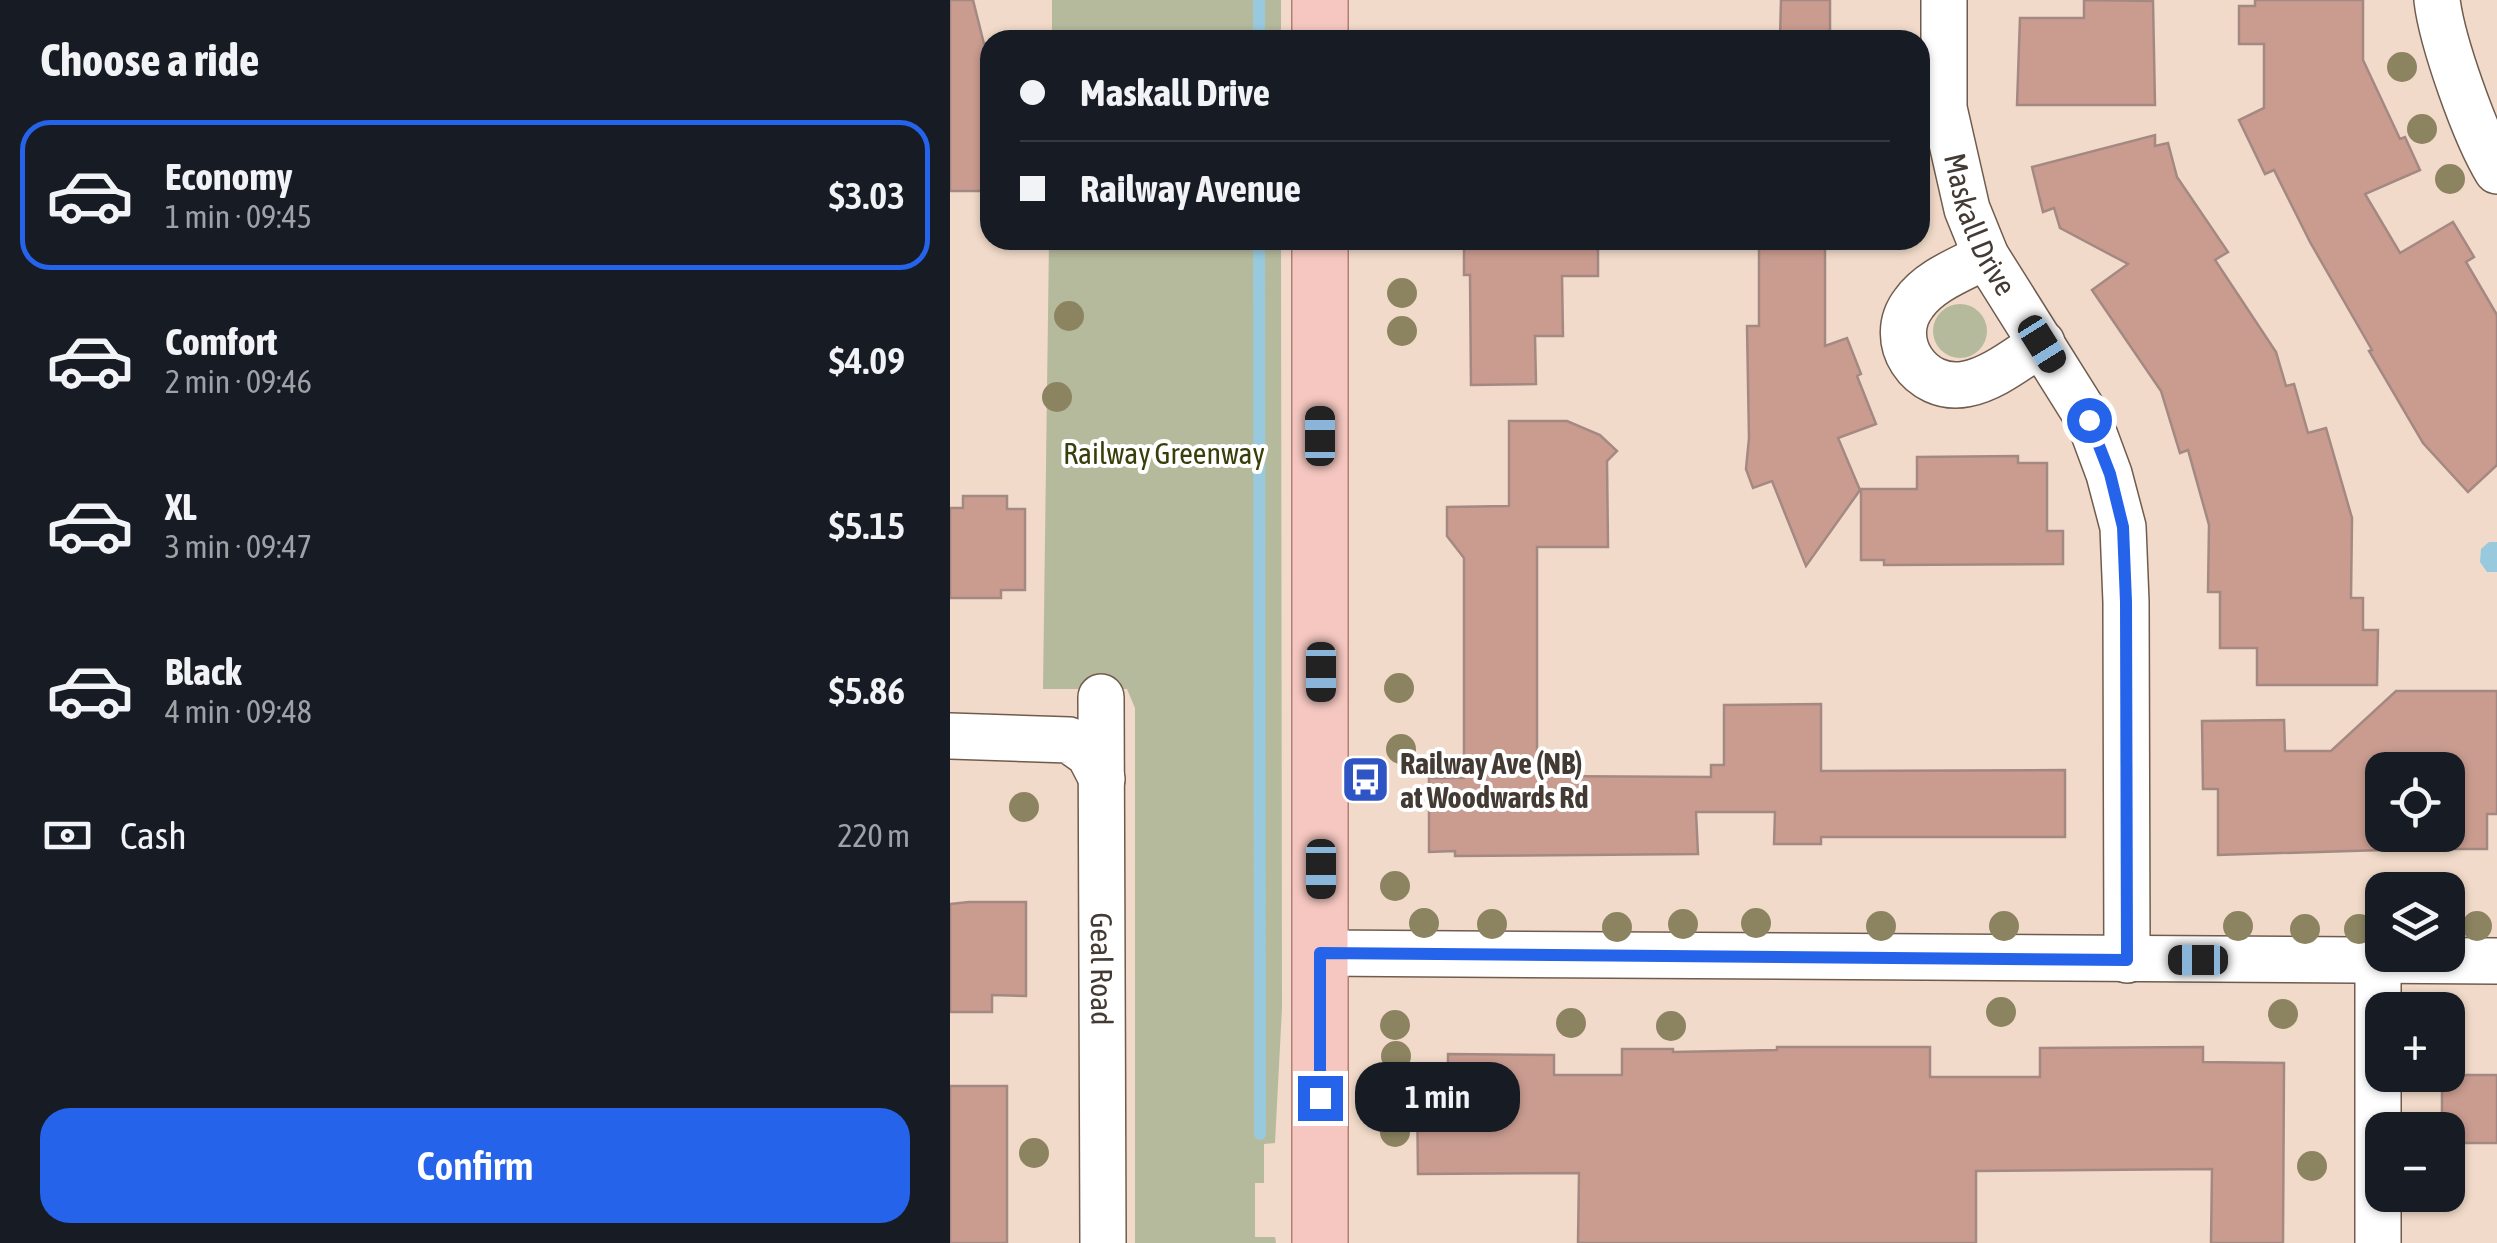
<!DOCTYPE html>
<html lang="en">
<head>
<meta charset="utf-8">
<style>
  :root { --surface:#171b24; --page:#20242c; --text:#f1f3f6; --muted:#9ea1a6; --line:#363941; --accent:#2563eb }
  body { margin:0; font-family:"Asap Condensed",sans-serif; background:var(--page); color:var(--text); height:100vh; display:flex; flex-direction:column; font-size:38px; white-space:nowrap }
  * { box-sizing:border-box; margin:0 }
  p { font-size:32px; color:var(--muted) }
  .icon { flex:none; width:55px; height:55px; fill:none; stroke:currentColor; stroke-width:2; stroke-linecap:round; stroke-linejoin:round }
  .map { position:relative; flex:1; overflow:hidden }
  .drawer { display:flex; flex-direction:column; background:var(--surface); width:950px }
  .drawer>* { flex:none }
  .hud { position:absolute; left:30px; top:30px; width:950px; height:220px; border-radius:30px; box-shadow:0 2px 8px #0004; display:grid; align-content:center; height:220px; padding:0 40px; background:var(--surface) }
  .fabs { position:absolute; left:1415px; top:752px; display:grid; gap:20px }
  .fabs a { display:grid; place-items:center; width:100px; height:100px; border-radius:20px; background:var(--surface); box-shadow:0 2px 8px #0004; font-size:50px }
  .end { position:absolute; width:45px; height:45px; margin:-22px; border:12px solid #2563eb; background:#fff; box-shadow:0 0 0 5px #fff }
  .from { border-radius:50% }
  .bubble { position:absolute; height:70px; border-radius:30px; background:var(--surface); box-shadow:0 2px 8px #0004; font-size:32px; font-weight:600; line-height:70px; text-align:center }
  .car { position:absolute; width:30px; height:60px; margin:-30px -15px; border-radius:12px; box-shadow:0 0 8px 2px #0007; background:linear-gradient(#222 24%,#8ab4d8 0 40%,#222 0 76%,#8ab4d8 0 86%,#222 0) }
  .hud b { display:flex; align-items:center; gap:35px; height:95px; font-size:38px }
  .hud b+b { border-top:2px solid var(--line) }
  .hud i { width:25px; height:25px; background:var(--text) }
  ul { padding:0; list-style:none }
  li { display:flex; align-items:center; gap:30px; height:150px; margin:0 20px 15px; padding:0 20px; border:5px solid transparent; border-radius:30px }
  li div { flex:1 }
  li b { display:block; font-size:38px }
  li em { font-style:normal; font-weight:600 }
  li.current { border-color:var(--accent) }
  li>.icon { width:90px; height:90px; stroke-width:1.5 }
  h2 { padding:0 40px; font-size:45px; line-height:120px }
  .pay { display:flex; align-items:center; gap:25px; height:110px; padding:0 40px; font-size:38px }
  .pay p { margin-inline-start:auto }
  .cta { display:flex; gap:20px; margin-top:auto; padding:20px 40px }
  .cta a { flex:1; height:115px; border-radius:30px; background:var(--accent); color:#fff; font-size:40px; font-weight:600; line-height:115px; text-align:center }
  main { display:flex; flex:1; min-height:0 }
  .map>svg:first-child { display:block }
  .green { fill:#b6ba9c }
  .water { fill:#98c9dc }
  .lines { fill:none; stroke-linecap:round; stroke-linejoin:round }
  .stream { stroke:#98c9dc; stroke-width:12 }
  .building { fill:#ca9c90; stroke:#a48983; stroke-width:2.5 }
  .minor-casing { stroke:#705c4e; stroke-width:48 }
  .major-casing { stroke:#b27e73; stroke-width:58 }
  .minor { stroke:#fff; stroke-width:45 }
  .major { stroke:#f5c7c0; stroke-width:55 }
  .tree { fill:#8c8460 }
  .route { stroke:#2563eb; stroke-width:12 }
  .labels { text-anchor:middle; dominant-baseline:central; stroke-width:8; stroke-linejoin:round; paint-order:stroke }
  .street-label { font-size:30px; fill:#433a33; stroke:#fff }
  .park-label { font-size:30px; fill:#3a3e0a; stroke:#fff }
  .poi-label { font-size:30px; font-weight:bold; fill:#433a33; stroke:#fff; text-anchor:start }
</style>
</head>
<body>
<main>
<section class="drawer">
<h2>Choose a ride</h2>
<ul>
<li class="current"><svg class="icon" aria-label="car" viewBox="0 0 24 24"><path d="M5 17H2v-5l4-1 3-4h7l3 4 3 1v5h-3M9 17h6M6 11h13"/><circle cx="7" cy="17" r="2"/><circle cx="17" cy="17" r="2"/></svg><div><b>Economy</b><p>1 min · 09:45</p></div><em>$3.03</em></li>
<li><svg class="icon" aria-label="car" viewBox="0 0 24 24"><path d="M5 17H2v-5l4-1 3-4h7l3 4 3 1v5h-3M9 17h6M6 11h13"/><circle cx="7" cy="17" r="2"/><circle cx="17" cy="17" r="2"/></svg><div><b>Comfort</b><p>2 min · 09:46</p></div><em>$4.09</em></li>
<li><svg class="icon" aria-label="car" viewBox="0 0 24 24"><path d="M5 17H2v-5l4-1 3-4h7l3 4 3 1v5h-3M9 17h6M6 11h13"/><circle cx="7" cy="17" r="2"/><circle cx="17" cy="17" r="2"/></svg><div><b>XL</b><p>3 min · 09:47</p></div><em>$5.15</em></li>
<li><svg class="icon" aria-label="car" viewBox="0 0 24 24"><path d="M5 17H2v-5l4-1 3-4h7l3 4 3 1v5h-3M9 17h6M6 11h13"/><circle cx="7" cy="17" r="2"/><circle cx="17" cy="17" r="2"/></svg><div><b>Black</b><p>4 min · 09:48</p></div><em>$5.86</em></li>
</ul>
<div class="pay"><svg class="icon" aria-label="cash" viewBox="0 0 24 24"><path d="M3 7h18v10H3z"/><circle cx="12" cy="12" r="2"/></svg>Cash<p>220 m</p></div>
<div class="cta"><a>Confirm</a></div>
</section>
<div class="map">
<svg width="1547" height="1243" viewBox="0 0 1547 1243">
  <rect width="100%" height="100%" fill="#f1dac9"/>
  <!-- green -->
  <g class="green">
    <rect x="102" y="0" width="229" height="40"/>
    <path d="M99,240H331L332,1008L325,1143L314,1144V1183H305V1237H325L326,1243H185V708L177,689H93Z"/>
    <circle cx="1010" cy="331" r="27"/>
  </g>
  <!-- water -->
  <path class="water" d="M1539,542H1547V572H1537L1530,562L1531,549Z"/>
  <g class="lines">
    <!-- stream -->
    <g class="stream">
      <path d="M309,0V40"/>
      <path d="M309,240L310,1134"/>
    </g>
  </g>
  <!-- building -->
  <g class="building">
    <path d="M0,0H23L34,44L40,42V191H0Z"/>
    <path d="M831,0H880V40H830Z"/>
    <path d="M1134,0L1203,1L1205,105H1067L1070,18H1134Z"/>
    <path d="M1305,0H1413V60L1450,139L1455,137L1470,170L1415,194L1450,253L1503,222L1524,257L1516,262L1547,315V465L1518,492L1473,443L1419,351L1422,350L1360,242L1324,170L1315,174L1289,120L1314,108V44H1289V6H1305Z"/>
    <path d="M1205,135V146L1218,143L1227,177L1278,252L1265,260L1326,352L1336,386L1344,384L1358,433L1376,428L1402,518L1401,598H1413V630H1428L1427,685H1307V648H1270V592H1258L1259,525L1238,450L1230,453L1211,391L1142,290L1178,264L1110,228L1104,208L1093,212L1082,167Z"/>
    <path d="M514,240H648V276H612L613,336H585L586,384L521,385L520,275H514Z"/>
    <path d="M809,240H875V346L897,338L911,374L907,376L926,424L888,438L910,490L856,566L822,481L803,488L796,469L799,438L797,326H809Z"/>
    <path d="M559,421H617L650,435L667,451L657,461L658,547H587V776L761,777V765H774V705L871,704V771L1115,770V837H871V844H824L825,812H746L748,854L505,856V851L479,852V778H514V558L497,536V507L559,506Z"/>
    <path d="M1068,456V463H1097V531H1113V564L934,565V560H911V489H967V457Z"/>
    <path d="M13,496H57V509H75V590H51V598H0V508H13Z"/>
    <path d="M1446,691H1547V814H1537V849H1498V770H1432V850L1268,855V789H1253L1252,721L1334,720L1335,751H1381Z"/>
    <path d="M19,902H76V996L42,995V1012H0V904Z"/>
    <path d="M827,1047H980V1077H1090V1048L1253,1047V1062L1334,1063L1333,1243H1261L1262,1169L1026,1171V1243H628L629,1173L468,1174L467,1092H481V1069H498V1054L604,1055V1075H672V1049H723V1052L827,1050Z"/>
    <path d="M1492,1075H1547V1143H1498V1130H1492Z"/>
    <rect x="0" y="1086" width="57" height="157"/>
  </g>
  <g class="lines">
    <defs>
      <g id="minor">
        <path id="s1" d="M994,0V108L1017,209L1036,256L1139,420L1159,474L1173,527L1176,602L1177,960"/>
        <path d="M1487,0C1492,42 1525,135 1547,171"/>
        <path d="M1036,256C1012,269 980,280 964,303C935,340 970,393 1016,384C1043,379 1068,358 1092,343"/>
        <path id="s2" d="M151,697L153,1243"/>
        <path d="M0,736L119,740L139,754L152,779"/>
        <path d="M371,953L1547,961"/>
        <path d="M1428,961V1243"/>
      </g>
      <g id="major">
        <path d="M370,0V40"/>
        <path d="M370,1243V240"/>
      </g>
    </defs>
    <!-- minor casing -->
    <use href="#minor" class="minor-casing"/>
    <!-- major casing -->
    <use href="#major" class="major-casing"/>
    <!-- minor -->
    <use href="#minor" class="minor"/>
    <!-- major -->
    <use href="#major" class="major"/>
  </g>
  <!-- trees -->
  <g class="tree">
    <circle cx="1452" cy="67" r="15"/>
    <circle cx="1472" cy="129" r="15"/>
    <circle cx="1500" cy="179" r="15"/>
    <circle cx="452" cy="293" r="15"/>
    <circle cx="119" cy="316" r="15"/>
    <circle cx="452" cy="331" r="15"/>
    <circle cx="107" cy="397" r="15"/>
    <circle cx="449" cy="688" r="15"/>
    <circle cx="451" cy="749" r="15"/>
    <circle cx="74" cy="807" r="15"/>
    <circle cx="445" cy="886" r="15"/>
    <circle cx="474" cy="923" r="15"/>
    <circle cx="806" cy="923" r="15"/>
    <circle cx="542" cy="924" r="15"/>
    <circle cx="733" cy="924" r="15"/>
    <circle cx="931" cy="926" r="15"/>
    <circle cx="1054" cy="926" r="15"/>
    <circle cx="1288" cy="926" r="15"/>
    <circle cx="1527" cy="926" r="15"/>
    <circle cx="667" cy="927" r="15"/>
    <circle cx="1355" cy="929" r="15"/>
    <circle cx="1409" cy="929" r="15"/>
    <circle cx="1051" cy="1012" r="15"/>
    <circle cx="1333" cy="1014" r="15"/>
    <circle cx="621" cy="1023" r="15"/>
    <circle cx="445" cy="1025" r="15"/>
    <circle cx="721" cy="1026" r="15"/>
    <circle cx="446" cy="1056" r="15"/>
    <circle cx="445" cy="1095" r="15"/>
    <circle cx="445" cy="1132" r="15"/>
    <circle cx="84" cy="1153" r="15"/>
    <circle cx="1362" cy="1166" r="15"/>
  </g>
  <g class="lines">
    <!-- route -->
    <path class="route" d="M370,1098V953L1177,960L1176,602L1173,527L1160,474L1139,420"/>
  </g>
  <!-- icons -->
  <defs>
    <symbol id="bus-square" viewBox="-11 -11 22 22"><rect x="-9" y="-9" width="18" height="18" rx="4" fill="#2f55c5" stroke="#fff"/><path d="M-5-6H5V4H4V6H2V4H-2V6H-4V4H-5ZM-3.5-4V0h7V-4ZM-3.5 1.2v1.5H-2V1.2ZM2 1.2v1.5H3.5V1.2Z" fill="#fff"/></symbol>
  </defs>
  <g fill-rule="evenodd">
    <use href="#bus-square" x="388" y="752" width="55" height="55"/>
  </g>
  <g class="labels">
    <!-- street labels -->
    <g class="street-label">
      <text stroke="none"><textPath href="#s1" startOffset="230">Maskall Drive</textPath></text>
      <text stroke="none"><textPath href="#s2" startOffset="272">Geal Road</textPath></text>
    </g>
    <!-- park labels -->
    <g class="park-label">
      <text x="214" y="453">Railway Greenway</text>
    </g>
    <!-- poi labels -->
    <g class="poi-label">
      <text x="450" y="763">Railway Ave (NB)<tspan x="450" dy="34">at Woodwards Rd</tspan></text>
    </g>
  </g>
</svg>
<div class="fabs">
<a><svg class="icon" aria-label="locate" viewBox="0 0 24 24"><circle cx="12" cy="12" r="6"/><path d="M12 2v4M12 18v4M2 12h4M18 12h4"/></svg></a>
<a><svg class="icon" aria-label="layers" viewBox="0 0 24 24"><path d="M12 4l9 5-9 5-9-5zM3 14l9 5 9-5"/></svg></a>
<a>+</a>
<a>−</a>
</div>
<i class="end from" style="left:1139px;top:420px"></i>
<i class="end" style="left:370px;top:1098px"></i>
<div class="bubble" style="left:405px;top:1062px;width:165px">1 min</div>
<i class="car" style="left:1092px;top:344px;rotate:148deg"></i>
<i class="car" style="left:370px;top:436px;rotate:0deg"></i>
<i class="car" style="left:371px;top:672px;rotate:180deg"></i>
<i class="car" style="left:371px;top:869px;rotate:180deg"></i>
<i class="car" style="left:1248px;top:960px;rotate:270deg"></i>
<div class="hud">
<b><i class="from"></i>Maskall Drive</b>
<b><i></i>Railway Avenue</b>
</div>
</div>
</main>
</body>
</html>
